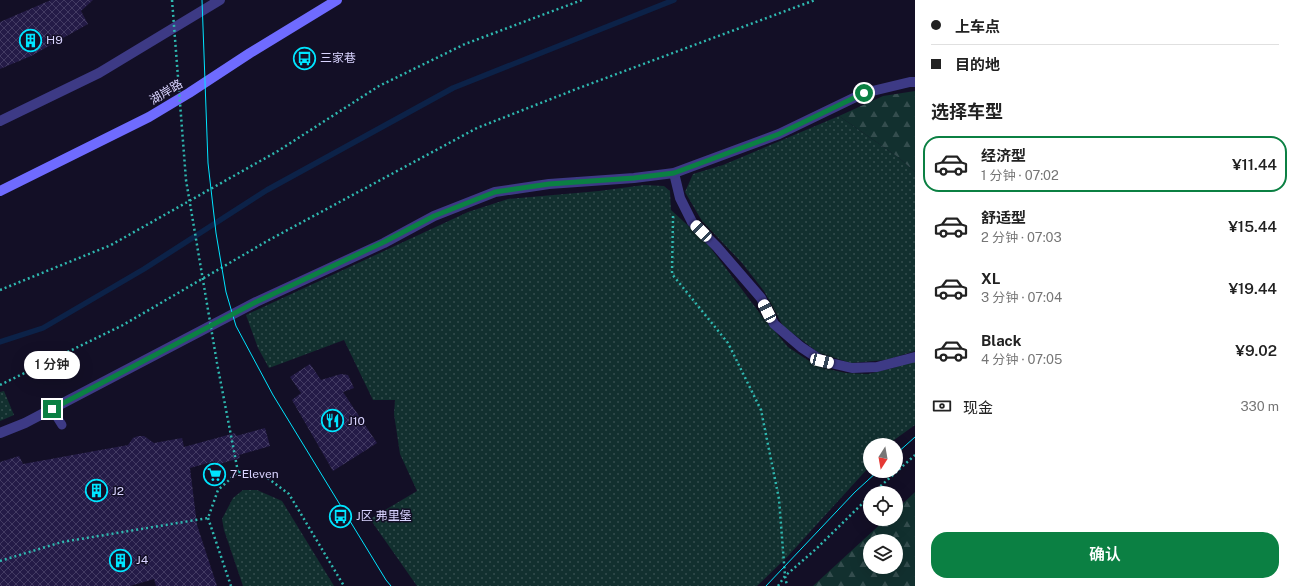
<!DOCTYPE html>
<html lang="zh">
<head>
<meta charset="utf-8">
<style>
  :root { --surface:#fff; --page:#f2f2f2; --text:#222; --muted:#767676; --line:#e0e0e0; --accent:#0b8043 }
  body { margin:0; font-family:"Public Sans","Noto Sans SC",sans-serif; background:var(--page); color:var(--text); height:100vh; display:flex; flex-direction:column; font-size:15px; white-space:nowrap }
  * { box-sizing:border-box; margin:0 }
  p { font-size:13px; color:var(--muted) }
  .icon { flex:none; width:22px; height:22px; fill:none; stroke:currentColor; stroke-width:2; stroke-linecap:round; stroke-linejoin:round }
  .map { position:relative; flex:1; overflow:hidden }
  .side { display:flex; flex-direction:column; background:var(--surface); width:380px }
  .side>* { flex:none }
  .hud { display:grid; align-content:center; height:88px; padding:0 16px; background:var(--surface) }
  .needle { width:26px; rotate:191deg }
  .tools { position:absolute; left:863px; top:438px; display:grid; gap:8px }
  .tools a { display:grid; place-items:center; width:40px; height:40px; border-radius:50%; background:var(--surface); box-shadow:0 4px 16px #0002; font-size:20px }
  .end { position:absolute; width:18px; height:18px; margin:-9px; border:5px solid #0b8043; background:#fff; box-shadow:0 0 0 2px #fff }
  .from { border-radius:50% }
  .bubble { position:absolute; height:28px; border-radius:14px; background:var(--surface); box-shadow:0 4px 16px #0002; font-size:13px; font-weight:600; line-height:28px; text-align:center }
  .car { position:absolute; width:12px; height:24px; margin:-12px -6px; border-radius:5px; box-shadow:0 0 3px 1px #0007; background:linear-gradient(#fff 24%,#345 0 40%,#fff 0 76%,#345 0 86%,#fff 0) }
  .hud b { display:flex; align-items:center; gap:14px; height:38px; font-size:15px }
  .hud b+b { border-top:1px solid var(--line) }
  .hud i { width:10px; height:10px; background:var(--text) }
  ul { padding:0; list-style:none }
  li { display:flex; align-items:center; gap:12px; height:56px; margin:0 8px 6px; padding:0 8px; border:2px solid transparent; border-radius:16px }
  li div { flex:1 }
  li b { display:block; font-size:15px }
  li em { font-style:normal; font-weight:600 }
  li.active { border-color:var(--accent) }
  li>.icon { width:36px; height:36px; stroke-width:1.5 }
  h2 { padding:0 16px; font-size:18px; line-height:48px }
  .pay { display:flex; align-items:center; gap:10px; height:44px; padding:0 16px; font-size:15px }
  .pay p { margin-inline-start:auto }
  .cta { display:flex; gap:8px; margin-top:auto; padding:8px 16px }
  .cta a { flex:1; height:46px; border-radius:16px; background:var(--accent); color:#fff; font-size:16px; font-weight:600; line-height:46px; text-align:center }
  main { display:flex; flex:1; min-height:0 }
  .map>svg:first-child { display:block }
  .grass { fill:url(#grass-dots) }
  .forest { fill:url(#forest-firs); fill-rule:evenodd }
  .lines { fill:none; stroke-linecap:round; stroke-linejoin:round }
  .stream { stroke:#0c2248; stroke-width:5.5 }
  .building { fill:url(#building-cross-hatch) }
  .path { stroke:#2fb8b0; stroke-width:2.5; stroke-dasharray:2 3; stroke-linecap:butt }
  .lane { stroke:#3d3a85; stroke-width:9 }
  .street { stroke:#3d3a85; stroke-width:10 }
  .secondary { stroke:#6f6bff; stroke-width:10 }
  .tram { stroke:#00e5ff; stroke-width:1 }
  .path-bridge { stroke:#2fb8b0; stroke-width:2.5; stroke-dasharray:2 3; stroke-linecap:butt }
  .route { stroke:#0b8043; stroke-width:5 }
  .labels { text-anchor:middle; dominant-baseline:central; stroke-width:3; stroke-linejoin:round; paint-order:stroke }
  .poi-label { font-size:12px; fill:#d9d4ff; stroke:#130f26; text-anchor:start }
  .street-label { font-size:12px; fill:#d9d4ff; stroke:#130f26 }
</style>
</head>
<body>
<main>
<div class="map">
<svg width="915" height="586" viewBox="0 0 915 586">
  <defs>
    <pattern id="grass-dots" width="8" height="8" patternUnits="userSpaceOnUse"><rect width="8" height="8" fill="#12302f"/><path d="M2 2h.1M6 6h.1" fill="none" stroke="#344d4e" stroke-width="1.8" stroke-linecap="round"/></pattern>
    <pattern id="forest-firs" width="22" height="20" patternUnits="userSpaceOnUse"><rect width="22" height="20" fill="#12302f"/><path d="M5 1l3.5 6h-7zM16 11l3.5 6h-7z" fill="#344d4e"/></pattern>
    <pattern id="building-cross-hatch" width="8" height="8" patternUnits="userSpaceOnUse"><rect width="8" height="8" fill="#241b47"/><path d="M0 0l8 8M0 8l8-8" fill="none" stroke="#433b63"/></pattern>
  </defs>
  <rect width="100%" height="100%" fill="#130f26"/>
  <!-- grass -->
  <g class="grass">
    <path d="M839,116L898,157L915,172V351L886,360L851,363L819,353L783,326L764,291L742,263L702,221L685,192L693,174L723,165Z"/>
    <path d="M644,185L664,186L670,191L671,210L706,242L762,316L788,347L806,359L823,368L846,373L868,374L893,368L915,361V425L894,440L889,445H870V466L788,556L757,586H417L370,519L417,491L400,454L394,414L395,400H373L344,340L269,368L258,348L246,315L468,212L508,199L599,191Z"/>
    <path d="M4,391L14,415L0,421V392Z"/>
    <path d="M243,490H257L282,501L334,586H243L224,530L222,519L233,498Z"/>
  </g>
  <!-- forest -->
  <g class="forest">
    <path d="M915,91V172L898,157L839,116L883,96Z"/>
    <path d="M915,492V586H813L886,519H896V510ZM870,541H896V567H870Z"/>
  </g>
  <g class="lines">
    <!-- stream -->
    <path class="stream" d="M0,342L43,328L144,269L267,190L453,88L674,0"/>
  </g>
  <!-- building -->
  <g class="building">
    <path d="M51,0H93L81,11L88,24L31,56L0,69V22Z"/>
    <path d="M310,364L321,380L341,374L348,375L354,388L343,392L377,443L333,471L292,400L301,393L290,377Z"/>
    <path d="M265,428L270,446L239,455L240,458L216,465L215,461L190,468L197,525L217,586H156L154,579L130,586H0V462L19,456L23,464L128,445L133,438L138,436H144L154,443L182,438L184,447L235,433L236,436Z"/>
  </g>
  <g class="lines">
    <!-- path -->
    <g class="path">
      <path d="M673,216L672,274L728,343L761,410L779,499L785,576L787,586"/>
      <path d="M0,290L111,245L278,151L379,86L465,44L582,0"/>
      <path d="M0,385L123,325L269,240L477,128L579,88L815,0"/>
      <path d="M873,493L915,455"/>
      <path d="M208,518L231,586"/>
      <path d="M0,561L62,542L208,518L218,490L238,472L265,476L289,494L344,586"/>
      <path d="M778,586L785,576L816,549L870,496"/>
    </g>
    <!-- lane -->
    <path class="lane" d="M52,409L62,425"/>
    <!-- street -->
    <g class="street">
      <path d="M0,121L99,73L220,0"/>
      <path d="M674,173L680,198L692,222L717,247L761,298L774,324L801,347L822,361L852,368L877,367L915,357"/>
      <path d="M0,433L25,423L256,302L384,243L434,216L495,192L549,184L634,178L674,173L779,134L864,93L910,82H915"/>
    </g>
    <!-- secondary -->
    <path class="secondary" d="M0,191L149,117L189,93L250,53L337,0"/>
    <!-- tram -->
    <g class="tram">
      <path d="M202,0L208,163L216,233L226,292L236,326L273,395L386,580L391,586"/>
      <path d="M896,454L915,437"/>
      <path d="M766,586L855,492L878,471"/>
    </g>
    <!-- path-bridge -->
    <path class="path-bridge" d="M172,0L186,180L217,363L238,472"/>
  </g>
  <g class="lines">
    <!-- route -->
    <path class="route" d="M52,409L256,302L384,242L434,216L495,192L549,184L634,178L674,173L779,134L864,93"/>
  </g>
  <!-- icons -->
  <defs>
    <symbol id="building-ring" viewBox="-11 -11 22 22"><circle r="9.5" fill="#130f26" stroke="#00e5ff" stroke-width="1.5"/><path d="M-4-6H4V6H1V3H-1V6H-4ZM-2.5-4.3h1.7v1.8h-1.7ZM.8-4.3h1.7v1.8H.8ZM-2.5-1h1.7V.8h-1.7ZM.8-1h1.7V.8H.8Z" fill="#00e5ff"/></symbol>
    <symbol id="bus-ring" viewBox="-11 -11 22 22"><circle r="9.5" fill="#130f26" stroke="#00e5ff" stroke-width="1.5"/><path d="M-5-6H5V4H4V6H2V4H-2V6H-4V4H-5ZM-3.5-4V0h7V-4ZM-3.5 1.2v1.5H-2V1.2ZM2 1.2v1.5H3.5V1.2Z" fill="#00e5ff"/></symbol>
    <symbol id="restaurant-ring" viewBox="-11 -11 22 22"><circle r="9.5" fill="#130f26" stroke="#00e5ff" stroke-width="1.5"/><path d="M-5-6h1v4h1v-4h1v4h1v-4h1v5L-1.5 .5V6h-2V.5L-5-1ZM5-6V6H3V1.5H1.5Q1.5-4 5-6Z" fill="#00e5ff"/></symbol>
    <symbol id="supermarket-ring" viewBox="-11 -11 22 22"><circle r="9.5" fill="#130f26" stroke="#00e5ff" stroke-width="1.5"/><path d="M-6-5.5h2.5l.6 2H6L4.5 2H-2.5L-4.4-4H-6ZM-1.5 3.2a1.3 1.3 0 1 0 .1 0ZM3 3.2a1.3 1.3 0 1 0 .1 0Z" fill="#00e5ff"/></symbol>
  </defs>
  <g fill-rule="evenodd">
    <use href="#building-ring" x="18" y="28" width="25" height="25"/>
    <use href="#bus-ring" x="292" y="46" width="25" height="25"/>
    <use href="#restaurant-ring" x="320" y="408" width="25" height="25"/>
    <use href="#supermarket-ring" x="202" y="462" width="25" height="25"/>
    <use href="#building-ring" x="84" y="478" width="25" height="25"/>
    <use href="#bus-ring" x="328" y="504" width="25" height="25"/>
    <use href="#building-ring" x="108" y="548" width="25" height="25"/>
  </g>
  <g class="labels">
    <!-- poi labels -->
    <g class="poi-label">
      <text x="46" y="40">H9</text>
      <text x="320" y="58">三家巷</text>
      <text x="348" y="421">J10</text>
      <text x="230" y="474">7-Eleven</text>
      <text x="112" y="491">J2</text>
      <text x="356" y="516">J区 弗里堡</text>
      <text x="136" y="560">J4</text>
    </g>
    <!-- street labels -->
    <g class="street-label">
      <text transform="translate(166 92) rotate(-31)">湖岸路</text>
    </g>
  </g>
</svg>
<div class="tools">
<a><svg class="needle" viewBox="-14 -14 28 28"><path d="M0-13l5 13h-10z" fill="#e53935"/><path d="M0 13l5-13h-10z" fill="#767676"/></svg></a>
<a><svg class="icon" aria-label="locate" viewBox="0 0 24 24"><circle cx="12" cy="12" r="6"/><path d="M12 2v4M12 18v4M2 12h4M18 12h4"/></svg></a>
<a><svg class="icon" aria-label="layers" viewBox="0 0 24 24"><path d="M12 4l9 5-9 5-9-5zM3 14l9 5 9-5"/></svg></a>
</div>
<i class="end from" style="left:864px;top:93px"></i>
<i class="end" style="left:52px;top:409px"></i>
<div class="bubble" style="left:24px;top:351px;width:56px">1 分钟</div>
<i class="car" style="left:701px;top:231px;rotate:315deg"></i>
<i class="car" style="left:767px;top:311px;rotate:333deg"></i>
<i class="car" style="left:822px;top:361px;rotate:104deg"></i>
</div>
<section class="side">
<div class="hud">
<b><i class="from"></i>上车点</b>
<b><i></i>目的地</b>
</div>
<h2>选择车型</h2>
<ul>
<li class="active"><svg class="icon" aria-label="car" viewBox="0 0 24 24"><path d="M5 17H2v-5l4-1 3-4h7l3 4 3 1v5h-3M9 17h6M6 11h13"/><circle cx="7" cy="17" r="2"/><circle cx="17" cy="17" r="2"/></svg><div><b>经济型</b><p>1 分钟 · 07:02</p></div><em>¥11.44</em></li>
<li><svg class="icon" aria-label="car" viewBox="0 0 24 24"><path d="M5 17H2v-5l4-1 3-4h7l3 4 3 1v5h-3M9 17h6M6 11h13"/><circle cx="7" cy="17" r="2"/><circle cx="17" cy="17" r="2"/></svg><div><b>舒适型</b><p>2 分钟 · 07:03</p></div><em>¥15.44</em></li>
<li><svg class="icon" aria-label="car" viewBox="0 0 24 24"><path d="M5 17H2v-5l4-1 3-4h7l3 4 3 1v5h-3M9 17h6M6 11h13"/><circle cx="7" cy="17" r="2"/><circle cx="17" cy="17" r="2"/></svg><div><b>XL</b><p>3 分钟 · 07:04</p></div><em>¥19.44</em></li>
<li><svg class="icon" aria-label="car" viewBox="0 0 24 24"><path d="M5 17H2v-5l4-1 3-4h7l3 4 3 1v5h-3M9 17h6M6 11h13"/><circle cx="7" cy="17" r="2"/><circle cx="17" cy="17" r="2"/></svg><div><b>Black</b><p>4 分钟 · 07:05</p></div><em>¥9.02</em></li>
</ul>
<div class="pay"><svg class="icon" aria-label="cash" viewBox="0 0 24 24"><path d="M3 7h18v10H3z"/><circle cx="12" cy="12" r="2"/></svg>现金<p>330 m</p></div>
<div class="cta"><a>确认</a></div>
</section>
</main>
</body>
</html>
